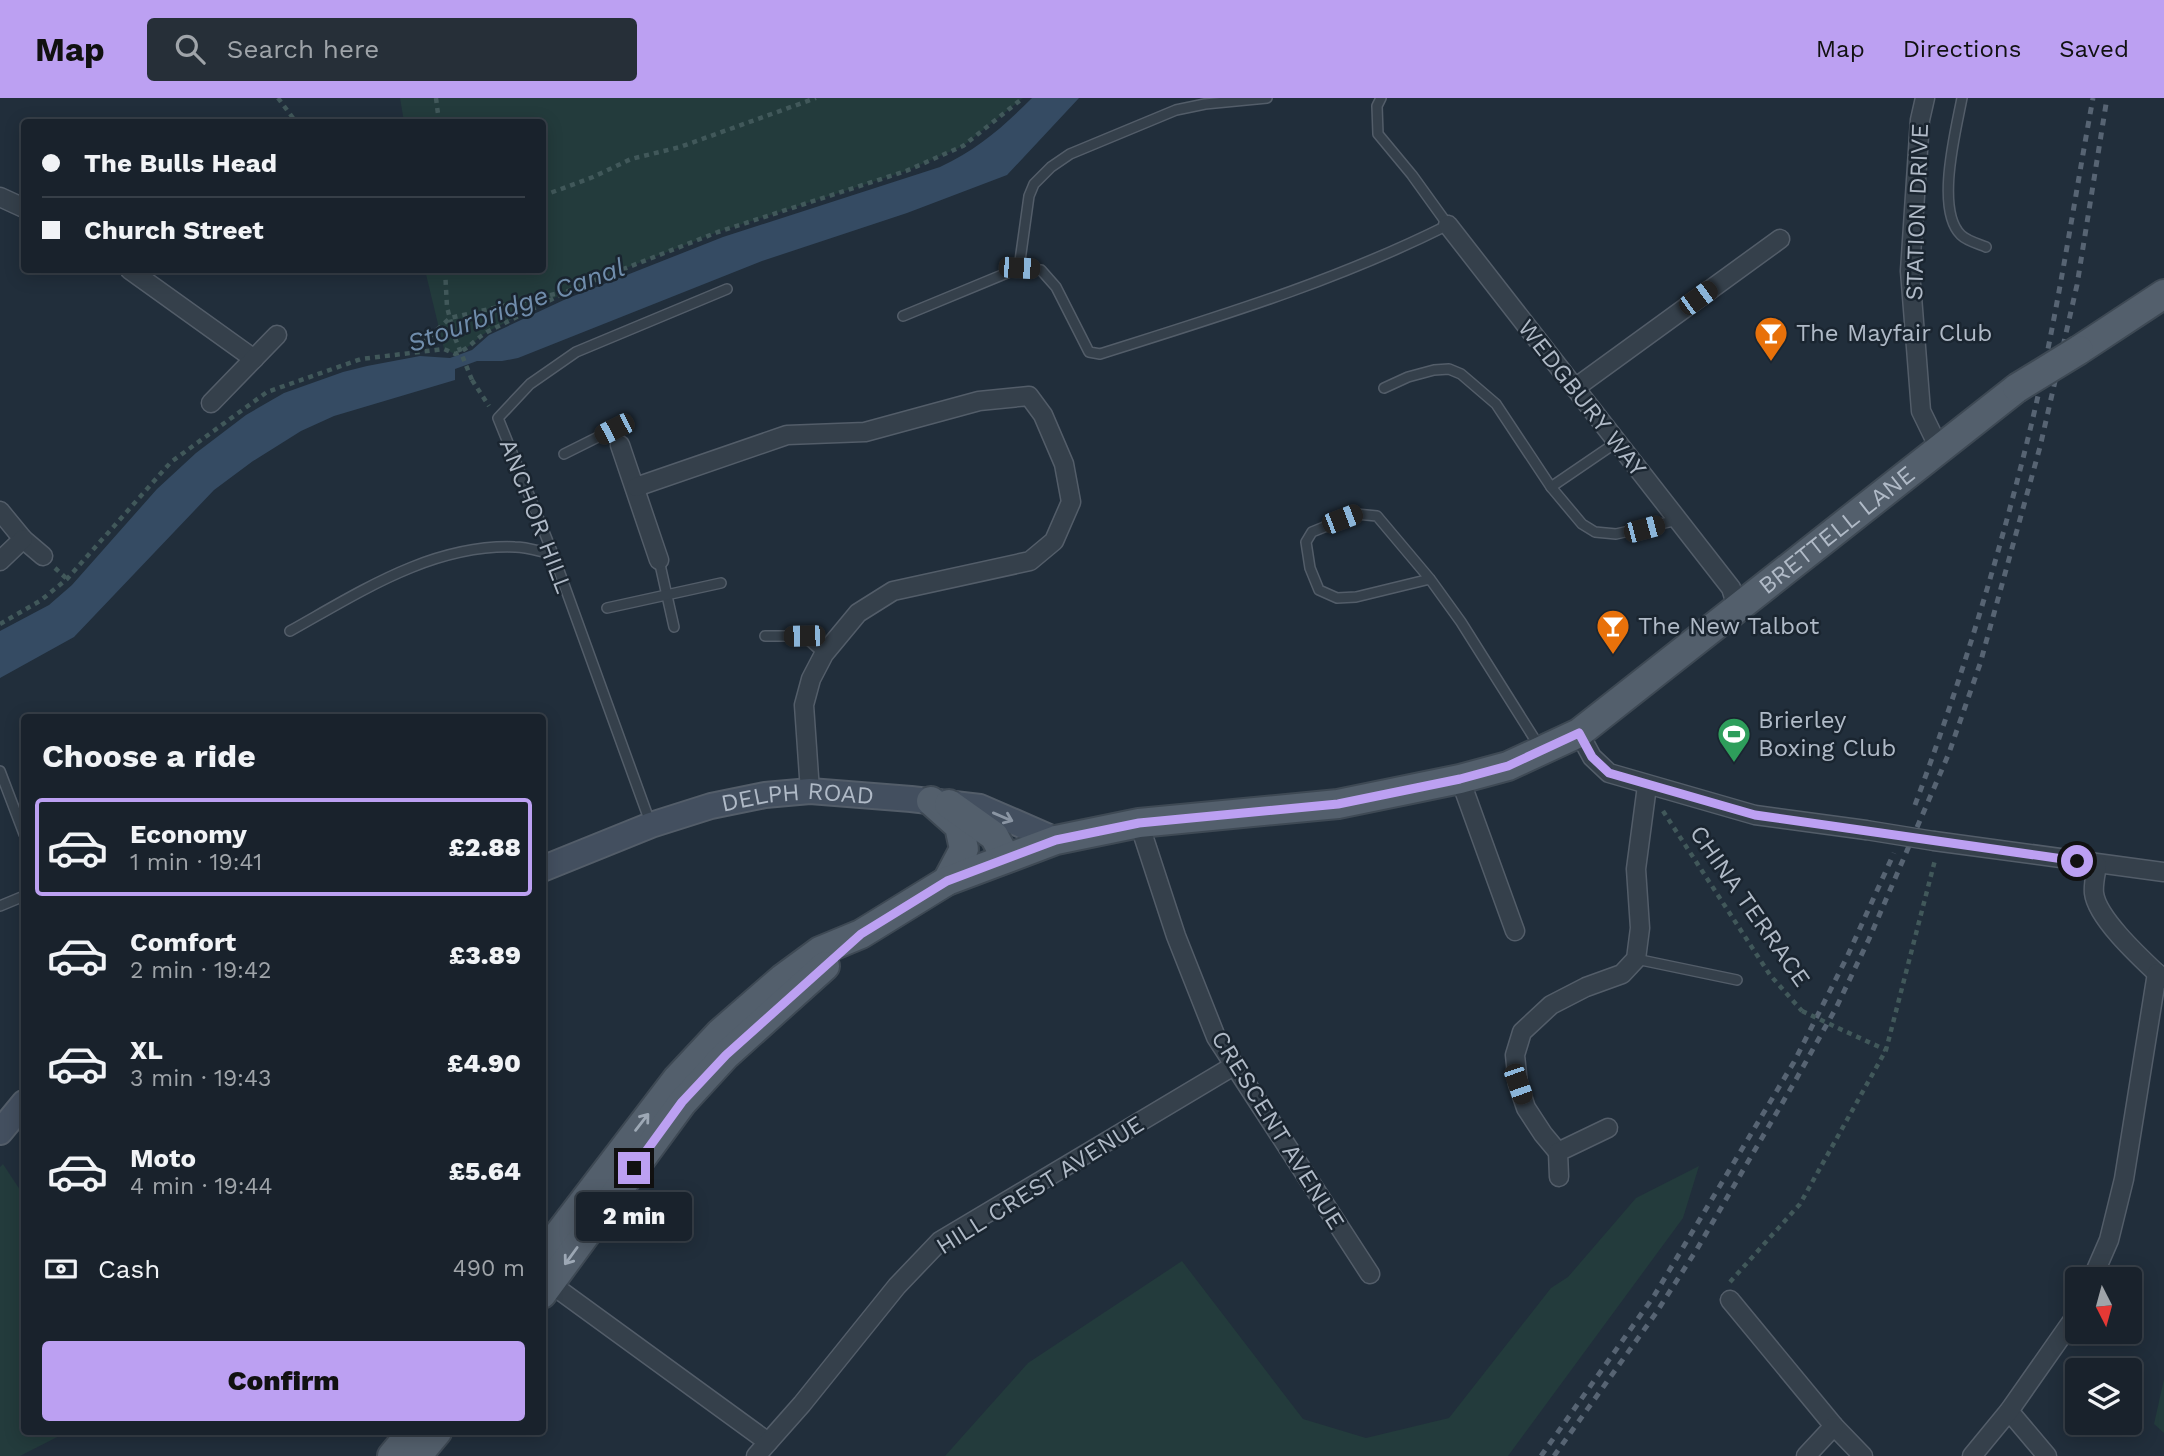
<!DOCTYPE html>
<html lang="en">
<head>
<meta charset="utf-8">
<style>
  :root { --surface:#19222c; --page:#262f38; --text:#f1f3f6; --muted:#9fa4a9; --line:#373f48; --accent:#bca0f2 }
  body { margin:0; font-family:"Work Sans",sans-serif; background:var(--page); color:var(--text); height:100vh; display:flex; flex-direction:column; font-size:26px; white-space:nowrap }
  * { box-sizing:border-box; margin:0 }
  p { font-size:23px; color:var(--muted) }
  .icon { flex:none; width:38px; height:38px; fill:none; stroke:currentColor; stroke-width:2; stroke-linecap:round; stroke-linejoin:round }
  .map { position:relative; flex:1; overflow:hidden }
  .side { position:absolute; left:21px; top:616px; width:525px; height:721px; display:flex; flex-direction:column; background:var(--surface); border-radius:7px; box-shadow:0 4px 18px #0003,0 0 0 2px var(--line) }
  .side>* { flex:none }
  .banner { position:absolute; left:21px; top:21px; width:525px; height:154px; border-radius:7px; box-shadow:0 4px 18px #0003,0 0 0 2px var(--line); display:grid; align-content:center; height:154px; padding:0 21px; background:var(--surface) }
  .needle { width:46px; rotate:174deg }
  .tools { position:absolute; left:2065px; top:1169px; display:grid; gap:14px }
  .tools a { display:grid; place-items:center; width:77px; height:77px; border-radius:7px; background:var(--surface); box-shadow:0 4px 18px #0003,0 0 0 2px var(--line); font-size:35px }
  .end { position:absolute; width:32px; height:32px; margin:-16px; border:9px solid #bca0f2; background:#111; box-shadow:0 0 0 4px #111 }
  .from { border-radius:50% }
  .bubble { position:absolute; height:49px; border-radius:7px; background:var(--surface); box-shadow:0 4px 18px #0003,0 0 0 2px var(--line); font-size:23px; font-weight:800; line-height:49px; text-align:center }
  .car { position:absolute; width:21px; height:42px; margin:-21px -10px; border-radius:9px; box-shadow:0 0 5px 2px #0007; background:linear-gradient(#222 24%,#8ab4d8 0 40%,#222 0 76%,#8ab4d8 0 86%,#222 0) }
  .banner b { display:flex; align-items:center; gap:24px; height:66px; font-size:26px }
  .banner b+b { border-top:2px solid var(--line) }
  .banner i { width:18px; height:18px; background:var(--text) }
  ul { padding:0; list-style:none }
  li { display:flex; align-items:center; gap:21px; height:98px; margin:0 14px 10px; padding:0 7px; border:4px solid transparent; border-radius:7px }
  li div { flex:1 }
  li b { display:block; font-size:26px }
  li em { font-style:normal; font-weight:800 }
  li.active { border-color:var(--accent) }
  li>.icon { width:63px; height:63px; stroke-width:1.5 }
  h2 { padding:0 21px; font-size:32px; line-height:84px }
  .pay { display:flex; align-items:center; gap:18px; height:77px; padding:0 21px; font-size:26px }
  .pay p { margin-inline-start:auto }
  .action { display:flex; gap:14px; margin-top:auto; padding:14px 21px }
  .action a { flex:1; height:80px; border-radius:7px; background:var(--accent); color:#111; font-size:28px; font-weight:800; line-height:80px; text-align:center }
  header { display:flex; align-items:center; gap:42px; box-sizing:border-box; height:98px; padding:0 35px; background:var(--accent); color:#111 }
  header strong { font-size:33px }
  nav { display:flex; gap:38px; margin-inline-start:auto; font-size:24px }
  .search { width:490px; height:63px; background:var(--page); display:flex; align-items:center; gap:18px; box-sizing:border-box; padding:0 24px; border-radius:7px; color:var(--muted); font-size:26px }
  .map>svg:first-child { display:block }
  .green { fill:#233b3c }
  .water { fill:#354b63 }
  .lines { fill:none; stroke-linecap:round; stroke-linejoin:round }
  .service-casing { stroke:#535d69; stroke-width:12 }
  .minor-casing { stroke:#535d69; stroke-width:21 }
  .secondary-casing { stroke:#535d69; stroke-width:28 }
  .primary-casing { stroke:#3e4954; stroke-width:32 }
  .path { stroke:#41585a; stroke-width:4.5; stroke-dasharray:5 5; stroke-linecap:butt }
  .service { stroke:#35404b; stroke-width:9 }
  .minor { stroke:#35404b; stroke-width:18 }
  .secondary { stroke:#434f5f; stroke-width:24 }
  .primary { stroke:#535f6c; stroke-width:28 }
  .rail { stroke:#576473; stroke-width:5; stroke-dasharray:7 7; stroke-linecap:butt }
  .minor-bridge-casing { stroke:#535d69; stroke-width:21; stroke-linecap:butt }
  .primary-bridge-casing { stroke:#3e4954; stroke-width:32; stroke-linecap:butt }
  .path-bridge { stroke:#41585a; stroke-width:4.5; stroke-dasharray:5 5; stroke-linecap:butt }
  .minor-bridge { stroke:#35404b; stroke-width:18 }
  .primary-bridge { stroke:#535f6c; stroke-width:28 }
  .oneway { stroke:#8a95a3 }
  .oneway2 { stroke:#9da8b5 }
  .route { stroke:#bca0f2; stroke-width:9 }
  .labels { text-anchor:middle; dominant-baseline:central; stroke-width:5; stroke-linejoin:round; paint-order:stroke }
  .street-label { font-size:24px; fill:#b0bac7; stroke:#1a2530 }
  .poi-label { font-size:24px; fill:#b0bac7; stroke:#1a2530; text-anchor:start }
  .water-label { font-size:26px; font-style:italic; fill:#708dac; stroke:#1a2530 }
</style>
</head>
<body>
<header>
<strong>Map</strong>
<div class="search"><svg class="icon" aria-label="search" viewBox="0 0 24 24"><circle cx="10" cy="10" r="6"/><path d="M15 15l6 6"/></svg>Search here</div>
<nav><a>Map</a><a>Directions</a><a>Saved</a></nav>
</header>
<div class="map">
<svg width="2164" height="1358" viewBox="0 0 2164 1358">
  <rect width="100%" height="100%" fill="#212e3b"/>
  <!-- green -->
  <g class="green">
    <path d="M400,0H1023L963,48L906,73L718,134L570,192L487,234C474,242 469,251 455,256L444,251L425,172H542V24H404Z"/>
    <path d="M3,1066L24,1098V1334H67L20,1358H0V1069Z"/>
    <path d="M1699,1068L1683,1120L1508,1358H945L1028,1265L1182,1163L1303,1321L1366,1340L1449,1320L1551,1190L1568,1179L1636,1100Z"/>
    <path d="M2164,1281V1335L2154,1326Z"/>
  </g>
  <!-- water -->
  <path class="water" d="M1032,0H1079L1007,77L907,115L762,163L518,260L502,263H477L455,271V282L334,318L301,333L253,363L214,392L74,539L0,580V533L49,507L72,487L157,391L196,355L246,317L284,295L343,274L367,268L420,258L450,260L472,252L489,237L566,201L723,139L940,69C978,51 1002,30 1032,0Z"/>
  <g class="lines">
    <defs>
      <g id="service">
        <path d="M1962,0C1956,32 1935,112 1961,137C1967,143 1979,146 1986,149"/>
        <path d="M1019,170L1029,98L1034,86L1051,69L1070,56L1176,12L1205,6L1267,0"/>
        <path d="M903,218L1019,170L1041,172L1056,189L1089,254L1100,256C1220,218 1334,184 1448,127L1412,77L1378,36L1377,8L1381,0"/>
        <path d="M1384,290L1408,279L1434,272L1449,271L1461,276L1496,306L1551,389L1582,426L1595,434L1616,436L1678,422"/>
        <path d="M564,356L614,331L620,347"/>
        <path d="M1551,389L1617,344"/>
        <path d="M659,462L674,529"/>
        <path d="M1430,481L1356,499L1337,500L1319,492L1310,470L1306,444L1312,434L1356,416L1377,418L1430,481L1461,524L1539,648"/>
        <path d="M607,510L721,485"/>
        <path d="M290,533C360,494 432,446 515,449C528,449 541,454 553,456"/>
        <path d="M765,538H804L824,556"/>
        <path d="M0,673L24,736"/>
        <path d="M650,724L553,456L498,320L530,286L576,254L727,191"/>
        <path d="M0,808L24,798"/>
        <path d="M1636,861L1737,882"/>
      </g>
      <g id="minor">
        <path d="M1925,0L1920,22L1910,173L1921,313L1939,350"/>
        <path d="M0,99L24,110"/>
        <path d="M1448,127L1731,490L1737,509"/>
        <path d="M130,172L254,261"/>
        <path d="M1575,290L1780,141"/>
        <path d="M211,305L277,237"/>
        <path d="M620,347L659,462"/>
        <path d="M636,389L787,337L865,334L979,303L1029,298L1043,317L1064,366L1071,404L1054,443L1030,463L893,493L858,515L824,556L811,581L804,607L810,693"/>
        <path d="M0,413L23,441L43,458"/>
        <path d="M0,463L23,441"/>
        <path d="M1579,635L1592,659L1609,675L1755,717L1866,732"/>
        <path d="M1460,681L1515,833"/>
        <path d="M1139,725L1176,838L1216,939L1370,1176"/>
        <path d="M1934,743L2164,774"/>
        <path d="M2097,767C2096,775 2093,786 2094,795C2097,821 2144,863 2163,881"/>
        <path d="M1558,1054L1543,1036L1526,1010L1518,986L1515,957L1522,934L1551,907L1586,889L1622,876L1636,861L1640,830L1636,771L1647,688"/>
        <path d="M1559,1079L1558,1054L1608,1030"/>
        <path d="M2092,1181L2109,1142L2124,1081L2157,875"/>
        <path d="M551,1186L768,1344"/>
        <path d="M1730,1202L1834,1328L1863,1358"/>
        <path d="M2009,1313L2047,1358"/>
        <path d="M756,1358L802,1306L897,1188L940,1143L1235,967"/>
        <path d="M1806,1358L1834,1328"/>
        <path d="M1972,1358L2009,1313L2077,1216"/>
      </g>
      <g id="secondary">
        <path id="s1" d="M542,771L651,727L711,708L765,697L810,693L911,701L980,709L1056,742"/>
        <path d="M0,1034L24,1005"/>
      </g>
      <g id="primary">
        <path d="M2079,252L2164,196"/>
        <path d="M931,703L959,728L964,751L947,783"/>
        <path d="M949,706L994,738L1006,760"/>
        <path id="s2" d="M542,1158L677,981L720,935L782,881L820,853L861,836L947,783L1056,742L1139,725L1338,706L1460,681L1508,668L1579,635L2017,290"/>
        <path d="M542,1196L682,1005L726,957L825,868"/>
        <path d="M392,1358L412,1334"/>
        <path d="M417,1358L437,1334"/>
      </g>
    </defs>
    <!-- service casing -->
    <use href="#service" class="service-casing"/>
    <!-- minor casing -->
    <use href="#minor" class="minor-casing"/>
    <!-- secondary casing -->
    <use href="#secondary" class="secondary-casing"/>
    <!-- primary casing -->
    <use href="#primary" class="primary-casing"/>
    <!-- path -->
    <g class="path">
      <path d="M278,0L296,24"/>
      <path d="M436,0L439,24"/>
      <path d="M542,98L593,79L631,61L680,49L816,0"/>
      <path d="M445,172L447,209L455,240"/>
      <path d="M415,252L450,220L559,195"/>
      <path d="M472,282L489,308"/>
      <path d="M55,470L67,481"/>
      <path d="M0,526L40,503L67,481L171,364L267,294L361,261L444,251L455,256C469,251 474,242 487,234L570,192L718,134L906,73L963,48L1023,0"/>
      <path d="M1663,713L1770,877L1802,913"/>
      <path d="M1838,930L1886,952"/>
      <path d="M1730,1184L1800,1106L1886,952L1935,762"/>
    </g>
    <!-- service -->
    <use href="#service" class="service"/>
    <!-- minor -->
    <use href="#minor" class="minor"/>
    <!-- secondary -->
    <use href="#secondary" class="secondary"/>
    <!-- primary -->
    <use href="#primary" class="primary"/>
    <!-- rail -->
    <g class="rail">
      <path d="M1915,707C1961,583 2000,456 2031,328C2057,220 2073,109 2093,0"/>
      <path d="M1541,1358L1654,1198L1794,964L1847,859L1894,755"/>
      <path d="M1554,1358L1656,1215L1697,1151L1794,985L1836,910L1869,841L1949,655L1980,566L2040,349L2077,187L2107,0"/>
    </g>
    <defs>
      <path id="minor-bridge" d="M1866,732L1934,743"/>
      <path id="primary-bridge" d="M2017,290L2079,252"/>
    </defs>
    <!-- minor-bridge casing -->
    <use href="#minor-bridge" class="minor-bridge-casing"/>
    <!-- primary-bridge casing -->
    <use href="#primary-bridge" class="primary-bridge-casing"/>
    <!-- path-bridge -->
    <g class="path-bridge">
      <path d="M455,240L472,282"/>
      <path d="M1802,913L1838,930"/>
    </g>
    <!-- minor-bridge -->
    <use href="#minor-bridge" class="minor-bridge"/>
    <!-- primary-bridge -->
    <use href="#primary-bridge" class="primary-bridge"/>
  </g>
  <!-- one-way arrows -->
  <defs><path id="oneway-shaft" d="M-6 0H5M1.5-3L5.5 0L1.5 3" fill="none" stroke-width="1.6" stroke-linecap="round" stroke-linejoin="round" transform="scale(1.75)"/></defs>
  <use class="oneway" href="#oneway-shaft" transform="translate(1003 719) rotate(23)"/>
  <g class="oneway2">
    <use href="#oneway-shaft" transform="translate(642 1024) rotate(-52)"/>
    <use href="#oneway-shaft" transform="translate(571 1158) rotate(126)"/>
  </g>
  <g class="lines">
    <!-- route -->
    <path class="route" d="M634,1070L682,1004L726,957L861,836L947,783L1056,742L1139,725L1338,706L1460,681L1508,668L1579,635L1592,659L1609,675L1755,717L2077,763"/>
  </g>
  <!-- icons -->
  <defs>
    <symbol id="bar-pin" viewBox="-11 -11 22 30"><path d="M0 17L-7.5 6A9.5 9.5 0 1 1 7.5 6Z" fill="#e8710a" stroke="#1a2530"/><path d="M-6-5H6L.8 .8V4.5H3.5V6h-7V4.5H-.8V.8Z" fill="#fff"/></symbol>
    <symbol id="stadium-pin" viewBox="-11 -11 22 30"><path d="M0 17L-7.5 6A9.5 9.5 0 1 1 7.5 6Z" fill="#2e9e5b" stroke="#1a2530"/><path d="M0-5a6.5 5 0 1 0 0 10a6.5 5 0 1 0 0-10ZM-3.5-1.8h7v3.6h-7Z" fill="#fff"/></symbol>
  </defs>
  <g fill-rule="evenodd">
    <use href="#bar-pin" x="1752" y="216" width="38" height="52"/>
    <use href="#bar-pin" x="1594" y="509" width="38" height="52"/>
    <use href="#stadium-pin" x="1715" y="617" width="38" height="52"/>
  </g>
  <g class="labels">
    <!-- street labels -->
    <g class="street-label">
      <text transform="translate(1917 114) rotate(-88)">STATION DRIVE</text>
      <text transform="translate(1582 300) rotate(52)">WEDGBURY WAY</text>
      <text transform="translate(536 418) rotate(69)">ANCHOR HILL</text>
      <text stroke="none"><textPath href="#s2" startOffset="1542">BRETTELL LANE</textPath></text>
      <text stroke="none"><textPath href="#s1" startOffset="268">DELPH ROAD</textPath></text>
      <text transform="translate(1750 808) rotate(55)">CHINA TERRACE</text>
      <text transform="translate(1278 1032) rotate(58)">CRESCENT AVENUE</text>
      <text transform="translate(1040 1087) rotate(-32)">HILL CREST AVENUE</text>
    </g>
    <!-- poi labels -->
    <g class="poi-label">
      <text x="1796" y="235">The Mayfair Club</text>
      <text x="1638" y="528">The New Talbot</text>
      <text x="1758" y="622">Brierley<tspan x="1758" dy="28">Boxing Club</tspan></text>
    </g>
    <!-- water labels -->
    <g class="water-label">
      <text transform="translate(516 207) rotate(-20)">Stourbridge Canal</text>
    </g>
  </g>
</svg>
<div class="tools">
<a><svg class="needle" viewBox="-14 -14 28 28"><path d="M0-13l5 13h-10z" fill="#e53935"/><path d="M0 13l5-13h-10z" fill="#9fa4a9"/></svg></a>
<a><svg class="icon" aria-label="layers" viewBox="0 0 24 24"><path d="M12 4l9 5-9 5-9-5zM3 14l9 5 9-5"/></svg></a>
</div>
<i class="end from" style="left:2077px;top:763px"></i>
<i class="end" style="left:634px;top:1070px"></i>
<div class="bubble" style="left:576px;top:1094px;width:116px">2 min</div>
<i class="car" style="left:1019px;top:170px;rotate:93deg"></i>
<i class="car" style="left:1698px;top:200px;rotate:54deg"></i>
<i class="car" style="left:614px;top:331px;rotate:243deg"></i>
<i class="car" style="left:1342px;top:421px;rotate:69deg"></i>
<i class="car" style="left:1644px;top:431px;rotate:75deg"></i>
<i class="car" style="left:804px;top:538px;rotate:269deg"></i>
<i class="car" style="left:1518px;top:986px;rotate:161deg"></i>
<div class="banner">
<b><i class="from"></i>The Bulls Head</b>
<b><i></i>Church Street</b>
</div>
<section class="side">
<h2>Choose a ride</h2>
<ul>
<li class="active"><svg class="icon" aria-label="car" viewBox="0 0 24 24"><path d="M5 17H2v-5l4-1 3-4h7l3 4 3 1v5h-3M9 17h6M6 11h13"/><circle cx="7" cy="17" r="2"/><circle cx="17" cy="17" r="2"/></svg><div><b>Economy</b><p>1 min · 19:41</p></div><em>£2.88</em></li>
<li><svg class="icon" aria-label="car" viewBox="0 0 24 24"><path d="M5 17H2v-5l4-1 3-4h7l3 4 3 1v5h-3M9 17h6M6 11h13"/><circle cx="7" cy="17" r="2"/><circle cx="17" cy="17" r="2"/></svg><div><b>Comfort</b><p>2 min · 19:42</p></div><em>£3.89</em></li>
<li><svg class="icon" aria-label="car" viewBox="0 0 24 24"><path d="M5 17H2v-5l4-1 3-4h7l3 4 3 1v5h-3M9 17h6M6 11h13"/><circle cx="7" cy="17" r="2"/><circle cx="17" cy="17" r="2"/></svg><div><b>XL</b><p>3 min · 19:43</p></div><em>£4.90</em></li>
<li><svg class="icon" aria-label="car" viewBox="0 0 24 24"><path d="M5 17H2v-5l4-1 3-4h7l3 4 3 1v5h-3M9 17h6M6 11h13"/><circle cx="7" cy="17" r="2"/><circle cx="17" cy="17" r="2"/></svg><div><b>Moto</b><p>4 min · 19:44</p></div><em>£5.64</em></li>
</ul>
<div class="pay"><svg class="icon" aria-label="cash" viewBox="0 0 24 24"><path d="M3 7h18v10H3z"/><circle cx="12" cy="12" r="2"/></svg>Cash<p>490 m</p></div>
<div class="action"><a>Confirm</a></div>
</section>
</div>
</body>
</html>
